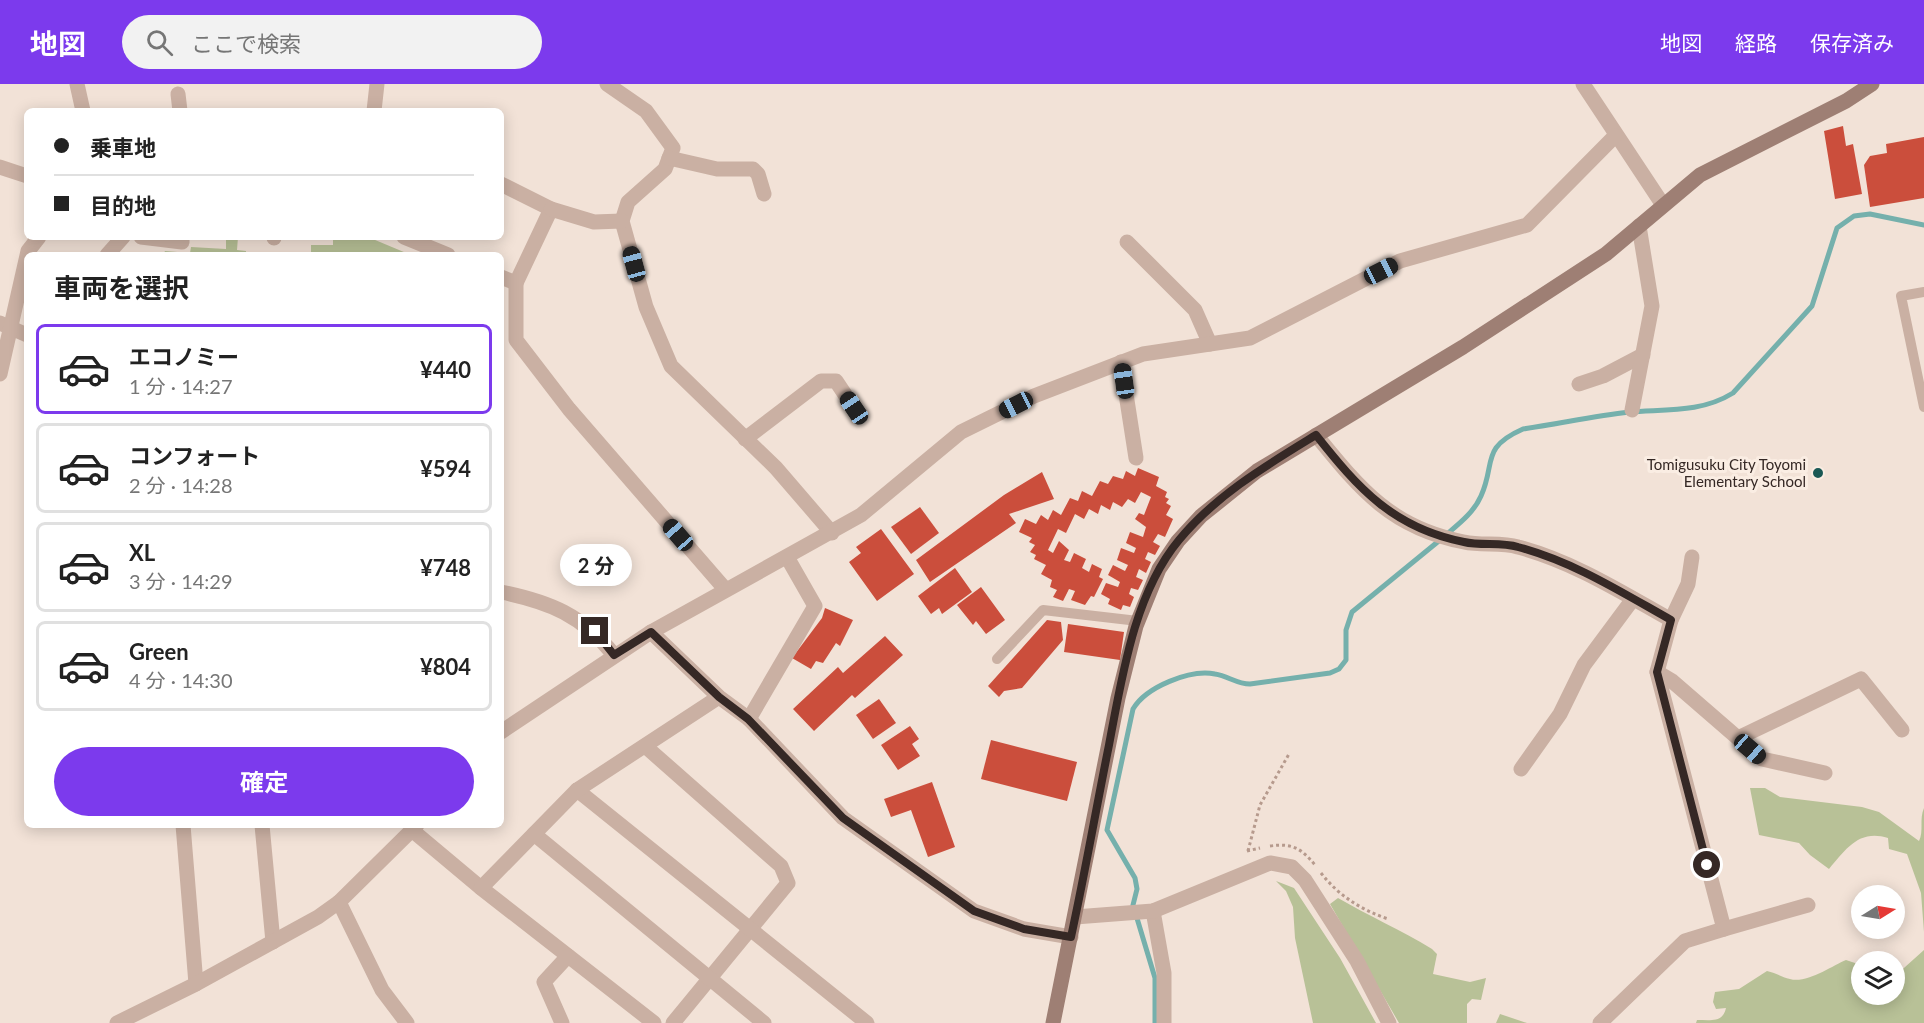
<!DOCTYPE html>
<html lang="ja">
<head>
<meta charset="utf-8">
<style>
  :root { --surface:#fff; --page:#f2f2f2; --text:#222; --muted:#767676; --line:#e0e0e0; --accent:#7c3aed }
  body { margin:0; font-family:Lato,"Noto Sans JP",sans-serif; background:var(--page); color:var(--text); height:100vh; display:flex; flex-direction:column; font-size:22px; white-space:nowrap }
  * { box-sizing:border-box; margin:0 }
  p { font-size:20px; color:var(--muted) }
  .icon { flex:none; width:33px; height:33px; fill:none; stroke:currentColor; stroke-width:2; stroke-linecap:round; stroke-linejoin:round }
  .map { position:relative; flex:1; overflow:hidden }
  .panel { position:absolute; left:24px; top:168px; width:480px; height:576px; display:flex; flex-direction:column; background:var(--surface); border-radius:9px; box-shadow:0 3px 15px #0003 }
  .panel>* { flex:none }
  .hud { position:absolute; left:24px; top:24px; width:480px; height:132px; border-radius:9px; box-shadow:0 3px 15px #0003; display:grid; align-content:center; height:132px; padding:0 30px; background:var(--surface) }
  .needle { width:39px; rotate:79deg }
  .tools { position:absolute; left:1851px; top:801px; display:grid; gap:12px }
  .tools a { display:grid; place-items:center; width:54px; height:54px; border-radius:50%; background:var(--surface); box-shadow:0 3px 15px #0003; font-size:30px }
  .end { position:absolute; width:27px; height:27px; margin:-14px; border:8px solid #352825; background:#fff; box-shadow:0 0 0 3px #fff }
  .from { border-radius:50% }
  .bubble { position:absolute; height:42px; border-radius:21px; background:var(--surface); box-shadow:0 3px 15px #0003; font-size:20px; font-weight:700; line-height:42px; text-align:center }
  .car { position:absolute; width:18px; height:36px; margin:-18px -9px; border-radius:8px; box-shadow:0 0 4px 2px #0007; background:linear-gradient(#222 24%,#8ab4d8 0 40%,#222 0 76%,#8ab4d8 0 86%,#222 0) }
  .hud b { display:flex; align-items:center; gap:21px; height:57px; font-size:22px }
  .hud b+b { border-top:2px solid var(--line) }
  .hud i { width:15px; height:15px; background:var(--text) }
  ul { padding:0; list-style:none }
  li { display:flex; align-items:center; gap:18px; height:90px; margin:0 12px 9px; padding:0 18px; border:3px solid var(--line); border-radius:9px }
  li div { flex:1 }
  li b { display:block; font-size:22px }
  li em { font-style:normal; font-weight:700 }
  li.selected { border-color:var(--accent) }
  li>.icon { width:54px; height:54px; stroke-width:1.5 }
  h2 { padding:0 30px; font-size:27px; line-height:72px }
  .cta { display:flex; gap:12px; margin-top:auto; padding:12px 30px }
  .cta a { flex:1; height:69px; border-radius:36px; background:var(--accent); color:#fff; font-size:24px; font-weight:700; line-height:69px; text-align:center }
  header { display:flex; align-items:center; gap:36px; box-sizing:border-box; height:84px; padding:0 30px; background:var(--accent); color:#fff }
  header strong { font-size:28px }
  nav { display:flex; gap:33px; margin-inline-start:auto; font-size:21px }
  .search { width:420px; height:54px; background:var(--page); display:flex; align-items:center; gap:15px; box-sizing:border-box; padding:0 21px; border-radius:33px; color:var(--muted); font-size:22px }
  .map>svg:first-child { display:block }
  .green { fill:#b8c197 }
  .lines { fill:none; stroke-linecap:round; stroke-linejoin:round }
  .stream { stroke:#75b0ac; stroke-width:5 }
  .building { fill:#cb4e3c }
  .path { stroke:#b69a8d; stroke-width:3; stroke-dasharray:3 3; stroke-linecap:butt }
  .lane { stroke:#cab0a3; stroke-width:10 }
  .street { stroke:#cab0a3; stroke-width:15 }
  .secondary { stroke:#9e7f74; stroke-width:15 }
  .route { stroke:#352825; stroke-width:8 }
  .poi-dot { fill:#1a5854; stroke:#faede3; stroke-width:2 }
  .labels { text-anchor:middle; dominant-baseline:central; stroke-width:6; stroke-linejoin:round; paint-order:stroke }
  .poi-label { font-size:15px; fill:#352825; stroke:#faede3; text-anchor:end }
</style>
</head>
<body>
<header>
<strong>地図</strong>
<div class="search"><svg class="icon" aria-label="search" viewBox="0 0 24 24"><circle cx="10" cy="10" r="6"/><path d="M15 15l6 6"/></svg>ここで検索</div>
<nav><a>地図</a><a>経路</a><a>保存済み</a></nav>
</header>
<div class="map">
<svg width="1924" height="939" viewBox="0 0 1924 939">
  <rect width="100%" height="100%" fill="#f2e2d7"/>
  <!-- green -->
  <g class="green">
    <path d="M226,153H238L237,166L246,167V171H163L165,167L190,169L191,163L226,165Z"/>
    <path d="M333,153H368L411,171H311V161H333Z"/>
    <path d="M1750,704H1765L1780,713L1862,723L1879,728L1919,757C1924,747 1919,735 1924,724V848L1921,809L1907,770L1889,765L1888,754C1859,745 1846,765 1829,785L1810,771L1799,759L1759,751Z"/>
    <path d="M1276,797L1294,804L1340,874L1376,939H1313L1295,854L1293,823L1286,807Z"/>
    <path d="M1338,814C1369,832 1401,846 1432,865L1437,870L1433,890L1470,898L1486,894L1481,916L1472,915L1467,920V939H1399L1330,820Z"/>
    <path d="M1924,866V939H1696L1697,936C1710,936 1723,939 1726,924L1716,925L1713,918L1715,908L1739,905L1767,887C1776,889 1782,893 1790,895C1806,900 1832,882 1846,876L1861,881L1862,910H1894L1895,892Z"/>
    <path d="M1500,930L1527,939H1496Z"/>
  </g>
  <g class="lines">
    <!-- stream -->
    <g class="stream">
      <path d="M1447,450C1460,439 1474,428 1481,412C1496,379 1480,364 1523,345C1558,340 1594,332 1629,328C1665,325 1701,329 1733,309L1812,222L1837,144L1854,132L1870,130L1924,141"/>
      <path d="M1155,939V894L1133,821L1137,805L1135,794L1107,746L1133,625C1146,603 1190,585 1215,590C1228,592 1237,600 1250,600L1330,589L1339,585L1346,576V546L1352,528L1440,456"/>
    </g>
  </g>
  <!-- building -->
  <g class="building">
    <path d="M1843,42L1846,62L1853,60L1862,110L1835,115L1824,47Z"/>
    <path d="M1924,53V114L1870,123L1864,81L1870,72L1887,69L1886,60Z"/>
    <path d="M1138,384L1159,393L1156,402L1167,408L1165,413L1169,415L1166,419L1171,422L1166,431L1173,435L1165,453L1158,450L1153,458L1160,462L1155,471L1148,468L1145,475L1151,478L1146,489L1139,485L1136,493L1143,496L1138,506L1131,504L1129,510L1134,513L1130,523L1123,521L1121,526L1108,520L1110,515L1101,510L1106,499L1118,503L1120,498L1108,491L1113,481L1125,487L1128,481L1117,476L1121,464L1134,469L1136,464L1126,459L1130,448L1143,453L1146,443L1135,435L1139,429L1144,431L1151,413L1141,408L1135,419L1128,415L1122,423L1113,418L1110,426L1101,421L1098,430L1089,425L1084,435L1075,430L1066,449L1058,445L1048,466L1053,469L1059,457L1069,466L1064,476L1070,478L1074,469L1086,475L1082,484L1089,488L1092,480L1102,485L1099,493L1103,495L1094,513L1091,512L1085,521L1071,516L1075,507L1069,505L1063,517L1053,513L1057,506L1050,503L1052,496L1041,490L1046,481L1034,475L1036,471L1030,468L1035,461L1029,458L1032,454L1019,448L1025,435L1036,440L1041,431L1048,436L1053,426L1061,431L1070,414L1078,417L1082,407L1092,412L1100,397L1108,400L1113,392L1123,395L1126,387L1135,392Z"/>
    <path d="M1042,388L1054,415L1009,430L1016,439L930,498L916,476L1004,411Z"/>
    <path d="M920,423L939,449L911,470L891,443Z"/>
    <path d="M881,445L914,490L877,517L849,478L861,469L856,463Z"/>
    <path d="M955,484L972,508L942,530L939,524L931,530L918,512Z"/>
    <path d="M981,503L1005,536L986,550L976,537L973,541L957,521Z"/>
    <path d="M825,524L853,536L840,562L836,559L823,579L816,577L811,585L792,574L822,534Z"/>
    <path d="M1047,536L1061,538L1063,556L1022,604L1004,607L999,613L988,602Z"/>
    <path d="M1068,540L1124,548L1120,576L1064,568Z"/>
    <path d="M885,552L903,571L855,614L852,611L814,647L793,625L838,583L843,589Z"/>
    <path d="M879,615L896,639L873,655L856,631Z"/>
    <path d="M910,642L919,655L912,660L920,672L898,686L881,661Z"/>
    <path d="M991,656L1077,678L1067,717L981,695Z"/>
    <path d="M932,698L955,763L928,773L911,726L891,733L884,715Z"/>
  </g>
  <g class="lines">
    <!-- path -->
    <g class="path">
      <path d="M1270,762C1292,759 1301,764 1315,781"/>
      <path d="M1247,767L1260,764"/>
      <path d="M1248,767L1260,721L1289,670"/>
      <path d="M1321,789C1339,812 1360,825 1388,835"/>
    </g>
    <!-- lane -->
    <g class="lane">
      <path d="M1924,208L1901,212L1924,323"/>
      <path d="M997,575L1043,526L1138,537"/>
    </g>
    <!-- street -->
    <g class="street">
      <path d="M77,0L83,27"/>
      <path d="M607,0L646,27L673,64L665,85L628,118L622,137L646,223L671,282L776,384L832,449"/>
      <path d="M1583,0L1663,121"/>
      <path d="M178,10L180,27"/>
      <path d="M374,27L377,0"/>
      <path d="M669,74L717,85H753L758,90L764,110"/>
      <path d="M0,83L27,92"/>
      <path d="M501,100L551,125L516,199L501,193"/>
      <path d="M551,125L594,138L622,137"/>
      <path d="M141,153L182,158V153"/>
      <path d="M404,153L448,171"/>
      <path d="M274,154V153"/>
      <path d="M1127,158L1195,226L1210,260"/>
      <path d="M107,171L123,153"/>
      <path d="M516,199V256L569,325L725,505"/>
      <path d="M0,239L27,251"/>
      <path d="M1121,278L1136,374"/>
      <path d="M0,290L28,167L39,153"/>
      <path d="M1579,300L1603,292L1643,271"/>
      <path d="M1632,326L1652,222L1639,142"/>
      <path d="M1316,351C1360,405 1391,444 1464,458C1481,462 1501,458 1518,463C1574,478 1621,508 1671,536L1657,588L1724,845L1685,857L1600,939"/>
      <path d="M745,355L821,297H836L854,324"/>
      <path d="M501,508C550,518 582,531 614,571"/>
      <path d="M1671,536L1688,500L1692,473"/>
      <path d="M651,548L719,613L749,635L843,734L974,827L1024,845L1071,853"/>
      <path d="M1657,588L1672,597L1762,675L1825,689"/>
      <path d="M749,635L815,522L787,473"/>
      <path d="M501,648L651,548L861,431L961,348L1034,312L1143,270L1250,254L1400,177L1527,141L1615,52"/>
      <path d="M1738,654L1861,595L1902,646"/>
      <path d="M645,662L781,782L788,799L673,939"/>
      <path d="M1521,685L1560,630L1584,581L1633,515"/>
      <path d="M577,706L867,939"/>
      <path d="M183,741L196,900"/>
      <path d="M262,741L273,858"/>
      <path d="M413,747L481,804L654,939"/>
      <path d="M534,750L764,939"/>
      <path d="M481,804L577,706L719,613"/>
      <path d="M339,818L382,906L407,939"/>
      <path d="M1153,827L1164,889V939"/>
      <path d="M1075,833L1153,827L1270,779L1292,783L1305,796L1357,877L1389,939"/>
      <path d="M1724,845L1808,821"/>
      <path d="M117,939L196,900L318,833L339,818L417,741"/>
      <path d="M562,939L544,898L568,872"/>
    </g>
    <!-- secondary -->
    <path class="secondary" d="M1053,939L1118,614L1136,542L1159,485L1178,457L1201,432L1257,387L1463,263L1606,170L1700,91L1846,17L1872,0"/>
  </g>
  <g class="lines">
    <!-- route -->
    <path class="route" d="M595,547L614,571L651,548L719,613L748,635L843,734L974,827L1024,845L1071,853C1085,789 1096,725 1109,661C1122,593 1134,510 1179,456C1216,411 1267,381 1316,351C1358,404 1393,444 1464,458C1481,462 1501,458 1518,463C1574,478 1621,508 1671,536L1657,588L1707,781"/>
  </g>
  <!-- markers -->
  <circle class="poi-dot" cx="1818" cy="389" r="6"/>
  <g class="labels">
    <!-- poi labels -->
    <g class="poi-label">
      <text x="1806" y="380">Tomigusuku City Toyomi<tspan x="1806" dy="17">Elementary School</tspan></text>
    </g>
  </g>
</svg>
<div class="tools">
<a><svg class="needle" viewBox="-14 -14 28 28"><path d="M0-13l5 13h-10z" fill="#e53935"/><path d="M0 13l5-13h-10z" fill="#767676"/></svg></a>
<a><svg class="icon" aria-label="layers" viewBox="0 0 24 24"><path d="M12 4l9 5-9 5-9-5zM3 14l9 5 9-5"/></svg></a>
</div>
<i class="end from" style="left:1707px;top:781px"></i>
<i class="end" style="left:595px;top:547px"></i>
<div class="bubble" style="left:560px;top:460px;width:72px">2 分</div>
<i class="car" style="left:634px;top:180px;rotate:345deg"></i>
<i class="car" style="left:1381px;top:187px;rotate:63deg"></i>
<i class="car" style="left:1124px;top:297px;rotate:352deg"></i>
<i class="car" style="left:1016px;top:321px;rotate:243deg"></i>
<i class="car" style="left:854px;top:324px;rotate:326deg"></i>
<i class="car" style="left:678px;top:451px;rotate:319deg"></i>
<i class="car" style="left:1750px;top:665px;rotate:131deg"></i>
<div class="hud">
<b><i class="from"></i>乗車地</b>
<b><i></i>目的地</b>
</div>
<section class="panel">
<h2>車両を選択</h2>
<ul>
<li class="selected"><svg class="icon" aria-label="car" viewBox="0 0 24 24"><path d="M5 17H2v-5l4-1 3-4h7l3 4 3 1v5h-3M9 17h6M6 11h13"/><circle cx="7" cy="17" r="2"/><circle cx="17" cy="17" r="2"/></svg><div><b>エコノミー</b><p>1 分 · 14:27</p></div><em>¥440</em></li>
<li><svg class="icon" aria-label="car" viewBox="0 0 24 24"><path d="M5 17H2v-5l4-1 3-4h7l3 4 3 1v5h-3M9 17h6M6 11h13"/><circle cx="7" cy="17" r="2"/><circle cx="17" cy="17" r="2"/></svg><div><b>コンフォート</b><p>2 分 · 14:28</p></div><em>¥594</em></li>
<li><svg class="icon" aria-label="car" viewBox="0 0 24 24"><path d="M5 17H2v-5l4-1 3-4h7l3 4 3 1v5h-3M9 17h6M6 11h13"/><circle cx="7" cy="17" r="2"/><circle cx="17" cy="17" r="2"/></svg><div><b>XL</b><p>3 分 · 14:29</p></div><em>¥748</em></li>
<li><svg class="icon" aria-label="car" viewBox="0 0 24 24"><path d="M5 17H2v-5l4-1 3-4h7l3 4 3 1v5h-3M9 17h6M6 11h13"/><circle cx="7" cy="17" r="2"/><circle cx="17" cy="17" r="2"/></svg><div><b>Green</b><p>4 分 · 14:30</p></div><em>¥804</em></li>
</ul>
<div class="cta"><a>確定</a></div>
</section>
</div>
</body>
</html>
